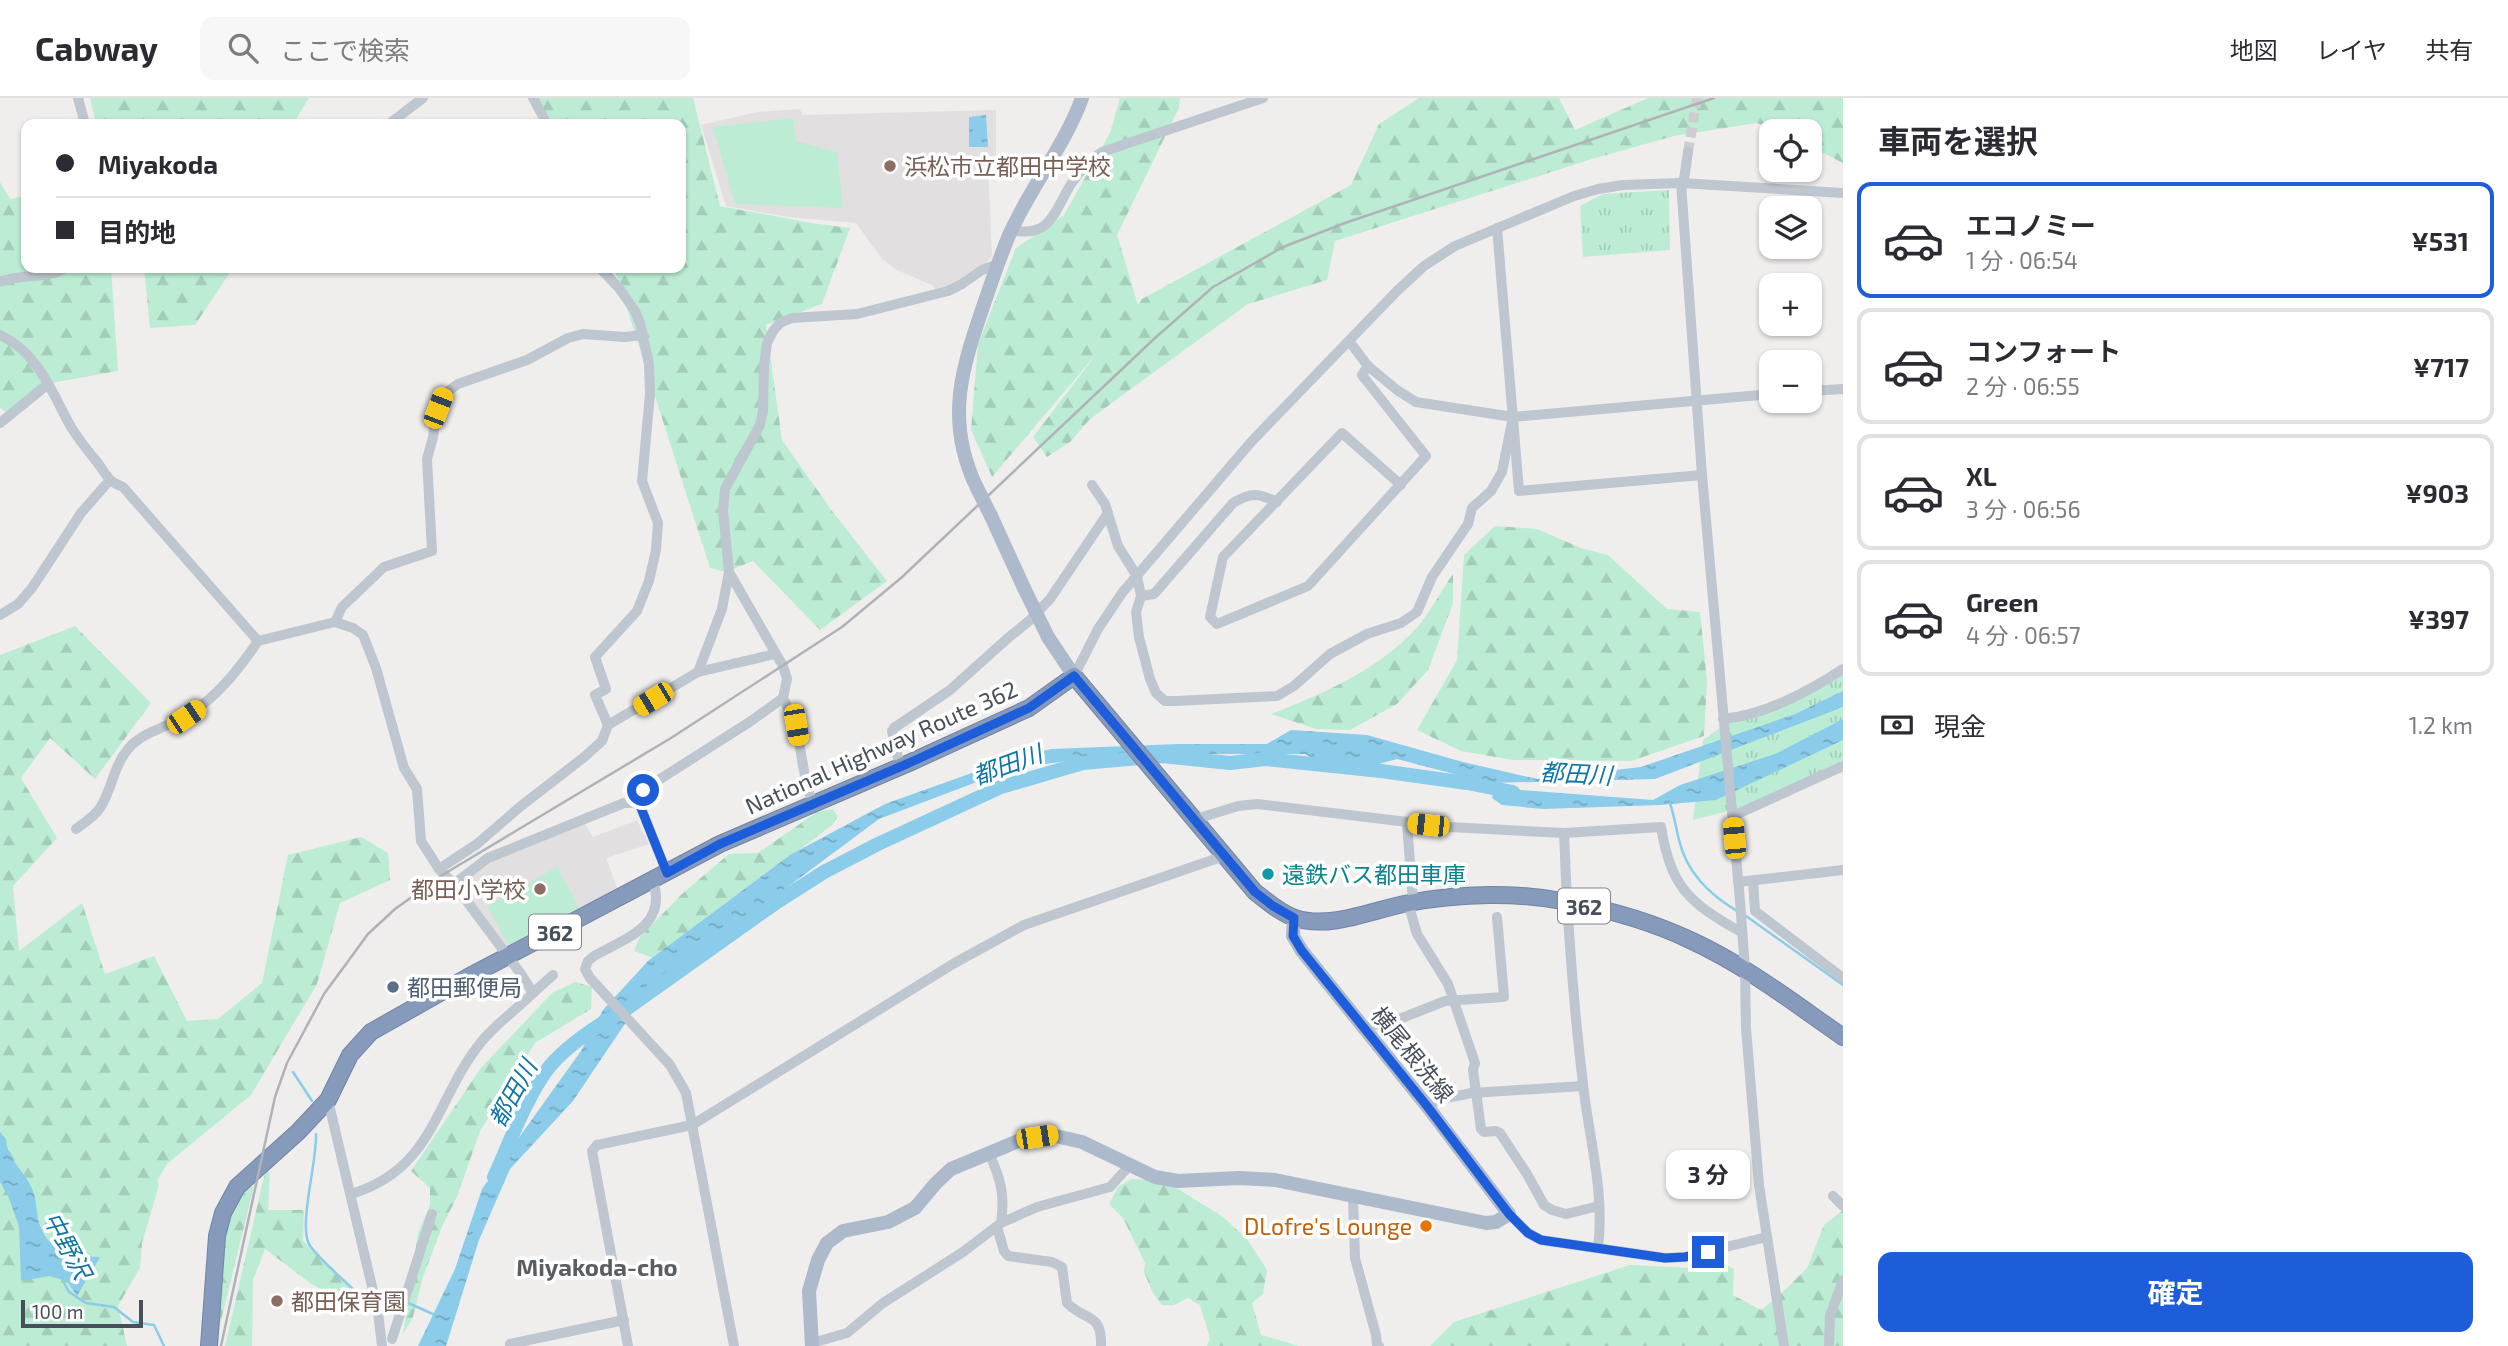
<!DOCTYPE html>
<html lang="ja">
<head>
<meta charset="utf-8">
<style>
  :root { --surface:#fff; --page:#f7f7f7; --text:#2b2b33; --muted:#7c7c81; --line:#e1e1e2; --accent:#1e5dda }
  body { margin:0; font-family:"Exo 2","Noto Sans JP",sans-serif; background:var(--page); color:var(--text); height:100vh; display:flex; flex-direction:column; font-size:26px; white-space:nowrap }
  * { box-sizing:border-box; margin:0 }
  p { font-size:23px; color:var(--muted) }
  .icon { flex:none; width:38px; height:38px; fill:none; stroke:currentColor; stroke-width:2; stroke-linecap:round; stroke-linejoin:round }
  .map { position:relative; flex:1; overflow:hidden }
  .panel { display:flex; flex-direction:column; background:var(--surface); width:665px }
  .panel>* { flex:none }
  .banner { position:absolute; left:21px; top:21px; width:665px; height:154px; border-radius:14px; box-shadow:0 2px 5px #0004; display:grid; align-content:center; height:154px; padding:0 35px; background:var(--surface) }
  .controls { position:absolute; left:1759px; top:21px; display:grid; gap:14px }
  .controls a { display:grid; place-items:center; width:63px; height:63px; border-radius:14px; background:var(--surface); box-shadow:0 2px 5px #0004; font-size:35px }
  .scale { position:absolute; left:21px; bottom:18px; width:122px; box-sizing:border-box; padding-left:7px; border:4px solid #464f5a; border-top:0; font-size:19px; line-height:24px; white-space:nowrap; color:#464f5a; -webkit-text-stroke:5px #fff; paint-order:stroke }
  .end { position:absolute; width:32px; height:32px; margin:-16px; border:9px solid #1e5dda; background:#fff; box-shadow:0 0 0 4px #fff }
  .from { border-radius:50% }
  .bubble { position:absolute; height:49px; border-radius:14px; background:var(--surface); box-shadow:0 2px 5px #0004; font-size:23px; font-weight:700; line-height:49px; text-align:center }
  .car { position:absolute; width:21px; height:42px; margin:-21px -10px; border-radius:9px; box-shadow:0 0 5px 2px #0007; background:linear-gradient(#f5c518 24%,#345 0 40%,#f5c518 0 76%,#345 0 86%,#f5c518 0) }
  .banner b { display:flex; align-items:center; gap:24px; height:66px; font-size:26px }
  .banner b+b { border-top:2px solid var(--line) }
  .banner i { width:18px; height:18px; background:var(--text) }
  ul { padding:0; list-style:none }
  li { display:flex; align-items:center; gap:21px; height:116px; margin:0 14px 10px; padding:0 21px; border:4px solid var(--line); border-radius:14px }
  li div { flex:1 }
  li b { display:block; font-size:26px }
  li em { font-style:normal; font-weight:700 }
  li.active { border-color:var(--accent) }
  li>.icon { width:63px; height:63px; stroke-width:1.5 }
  h2 { padding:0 35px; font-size:32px; line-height:84px }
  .pay { display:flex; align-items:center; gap:18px; height:77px; padding:0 35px; font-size:26px }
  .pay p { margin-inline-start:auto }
  .primary-button { display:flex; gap:14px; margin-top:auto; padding:14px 35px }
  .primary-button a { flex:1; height:80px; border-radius:14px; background:var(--accent); color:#fff; font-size:28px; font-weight:700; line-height:80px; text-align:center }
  header { display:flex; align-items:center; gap:42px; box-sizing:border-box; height:98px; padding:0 35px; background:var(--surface); border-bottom:2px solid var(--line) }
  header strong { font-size:33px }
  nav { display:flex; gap:38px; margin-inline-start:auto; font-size:24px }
  .search { width:490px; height:63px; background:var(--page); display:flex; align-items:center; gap:18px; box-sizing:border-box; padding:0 24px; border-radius:14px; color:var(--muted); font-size:26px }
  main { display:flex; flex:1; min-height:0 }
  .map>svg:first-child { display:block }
  .education { fill:#e1dfdf }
  .grass { fill:url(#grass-tufts) }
  .forest { fill:url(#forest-firs) }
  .park { fill:#bcedd4 }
  .water { fill:url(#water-ripples) }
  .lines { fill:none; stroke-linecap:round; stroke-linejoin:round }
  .stream { stroke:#8acce9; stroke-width:2.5 }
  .river { stroke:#8acce9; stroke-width:14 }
  .minor-tunnel { stroke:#cecdd0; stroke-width:10; stroke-dasharray:10 5; stroke-linecap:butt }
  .highway-casing { stroke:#7185a7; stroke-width:18 }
  .minor { stroke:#bec6cf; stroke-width:10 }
  .major { stroke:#adbacc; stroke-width:14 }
  .highway { stroke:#869abb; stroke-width:16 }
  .rail { stroke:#b0b2b8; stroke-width:2.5 }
  .major-bridge { stroke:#adbacc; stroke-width:14 }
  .route { stroke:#1e5dda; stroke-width:9 }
  .education-dot { fill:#8d6e63; stroke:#fff; stroke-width:2.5 }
  .culture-dot { fill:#0f9aa8; stroke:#fff; stroke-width:2.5 }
  .service-dot { fill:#5c6f8a; stroke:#fff; stroke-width:2.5 }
  .food-dot { fill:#e8710a; stroke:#fff; stroke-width:2.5 }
  .labels { text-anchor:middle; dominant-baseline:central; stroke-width:7; stroke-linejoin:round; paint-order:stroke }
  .shield { fill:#fff; stroke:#7e848c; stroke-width:2 }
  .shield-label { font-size:21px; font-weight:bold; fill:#464f5a }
  .education-label { font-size:23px; fill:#785e54; stroke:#fff; text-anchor:start }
  .street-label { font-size:23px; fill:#464f5a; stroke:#fff }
  .culture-label { font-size:23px; fill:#0d838f; stroke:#fff; text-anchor:start }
  .service-label { font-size:23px; fill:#4e5e75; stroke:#fff; text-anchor:start }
  .food-label { font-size:23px; fill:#c56008; stroke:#fff; text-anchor:end }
  .water-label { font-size:24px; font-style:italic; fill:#1075a3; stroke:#fff }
  .neighbourhood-label { font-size:24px; font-weight:bold; fill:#5a5d62; stroke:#fff }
</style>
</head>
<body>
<header>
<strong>Cabway</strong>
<div class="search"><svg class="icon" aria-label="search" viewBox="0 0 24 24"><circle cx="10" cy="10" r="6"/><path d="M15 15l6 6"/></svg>ここで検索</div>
<nav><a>地図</a><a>レイヤ</a><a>共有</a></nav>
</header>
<main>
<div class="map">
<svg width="1843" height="1248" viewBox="0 0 1843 1248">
  <defs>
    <pattern id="grass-tufts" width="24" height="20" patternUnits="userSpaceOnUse" patternTransform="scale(1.75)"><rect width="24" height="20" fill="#bcedd4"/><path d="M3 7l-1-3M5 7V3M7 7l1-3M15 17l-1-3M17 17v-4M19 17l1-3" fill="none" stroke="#a3cdb8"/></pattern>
    <pattern id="forest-firs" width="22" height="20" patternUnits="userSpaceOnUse" patternTransform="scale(1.75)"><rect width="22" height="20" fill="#bcedd4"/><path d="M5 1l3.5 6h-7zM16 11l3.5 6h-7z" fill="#a3cdb8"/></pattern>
    <pattern id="water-ripples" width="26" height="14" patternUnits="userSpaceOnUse" patternTransform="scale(1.75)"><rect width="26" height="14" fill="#8acce9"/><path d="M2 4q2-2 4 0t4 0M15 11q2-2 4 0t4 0" fill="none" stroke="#73a8c0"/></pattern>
  </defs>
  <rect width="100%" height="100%" fill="#f0eded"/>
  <!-- education -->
  <g class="education">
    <path d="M800,11L802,17L996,12V64L988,65L992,158L981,170L937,195L934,188L897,172L882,161L856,125L788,119L726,108L701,27L758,14Z"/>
    <path d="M637,722L649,746L606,760L619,795L508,853L460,787L498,760L585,726L593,739Z"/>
  </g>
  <!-- grass -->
  <g class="grass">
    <path d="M1669,92L1670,152L1583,159L1580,108L1603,96Z"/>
    <path d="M1843,574V664L1741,710L1693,722L1703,642L1724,627Z"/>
  </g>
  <!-- forest -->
  <g class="forest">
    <path d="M90,0H309L293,26H96Z"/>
    <path d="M537,0H693L720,108L811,125L850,130L822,206L766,227L782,342L832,413L887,483L820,532L753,463L726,474L710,470L614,170H681V26H553Z"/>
    <path d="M1120,0H1180L1179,10L1117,137L1138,207L1142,201L1351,87L1379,26L1419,0H1559L1575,32L1648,0H1843V65L1810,48V33H1779L1757,25L1674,38L1592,61L1335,143L1327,182L1248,206L1117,301L1089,322L1070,344L1047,359L1033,339L1098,254L992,379L971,332L978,246L1016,150L1064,117L1110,35Z"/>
    <path d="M0,84L10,101L26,98V170H111L118,273L40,287L9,316L0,310Z"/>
    <path d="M144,170H233L195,227L150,230Z"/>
    <path d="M1495,428L1537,431L1581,450L1608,457L1667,511L1700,514L1707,583L1704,638L1631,663L1513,662L1461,653L1417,632L1457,562L1464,457Z"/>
    <path d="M1453,476V505L1428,572L1397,606L1350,632L1316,631L1271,616C1320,597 1371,575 1410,537C1426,522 1440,494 1453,476Z"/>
    <path d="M75,528L151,605L95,681L50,640L21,680L57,740L13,788L19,853L82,805L105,876L154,858L187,923L218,921L262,885L288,757L361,739L388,755L390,782L340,805L317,886L251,997L167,1066L157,1083L159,1087L142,1145L140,1170L118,1208L127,1248H0V557Z"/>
    <path d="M833,711L838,718L832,727L735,801L653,860L634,853L640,839L682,796L729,756L758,755L817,714Z"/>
    <path d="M575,884L592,889L591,911L535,945L480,1033L457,1099L443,1126L423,1179L413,1219L403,1236L418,1135L430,1107V1090L411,1073L481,970L552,895Z"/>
    <path d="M266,1070L270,1076L268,1112H304L303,1143L353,1191L341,1202L310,1185L265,1151L253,1182L252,1248H225Z"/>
    <path d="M1131,1081L1156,1082L1180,1092L1223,1119L1247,1141L1267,1172L1263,1196L1252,1205L1261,1237L1299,1248H1207L1210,1240L1200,1207L1188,1200L1174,1207H1162L1153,1195L1144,1174L1145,1165L1123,1120L1109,1106L1118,1089Z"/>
    <path d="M254,1088L219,1231L217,1196L224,1126L241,1093Z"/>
    <path d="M1843,1112V1248H1430L1454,1224L1630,1167L1693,1170L1719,1162L1734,1171L1733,1197L1761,1212L1781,1196L1807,1170L1824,1127Z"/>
  </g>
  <!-- park -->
  <g class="park">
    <path d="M793,20L796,43L837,54L843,110L735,106L713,29Z"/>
    <path d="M557,769L579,809L509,847L487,808Z"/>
  </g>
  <!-- water -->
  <g class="water">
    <path d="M986,17L988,49H969V19Z"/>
    <path d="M1843,593V608L1838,611L1655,681L1488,685L1397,661L1342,676L1305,656H1116L1011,671L879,721L746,820L653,884L573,1003L510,1071L479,1142L446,1248H418L455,1171L482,1091L581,953L603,912L648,863L790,757L885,706L1011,661L1051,651L1179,646H1267L1291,632L1367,637L1463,664L1537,681L1641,669L1795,616Z"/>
    <path d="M1843,621V642L1716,702L1660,707L1543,711L1502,707L1492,700L1494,690L1653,702L1680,687L1775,656Z"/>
    <path d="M0,1034L6,1041C7,1062 26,1074 33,1093C37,1103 36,1115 39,1125C49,1155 72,1158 100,1159L77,1198L67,1183L49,1178L21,1183L19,1128L8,1098L0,1084Z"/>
  </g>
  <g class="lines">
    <!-- stream -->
    <g class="stream">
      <path d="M1670,705C1674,717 1676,730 1679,742C1687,775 1709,796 1737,813"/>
      <path d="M1746,818L1843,887"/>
      <path d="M293,974L312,1003"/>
      <path d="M316,1036C317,1063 300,1121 308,1144C312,1155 351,1189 361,1198H370"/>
      <path d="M62,1181L69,1194L86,1205L114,1209L133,1224L154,1227L164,1248"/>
      <path d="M376,1197L383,1196L400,1201"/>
      <path d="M406,1204L435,1217"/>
    </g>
    <!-- river -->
    <g class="river">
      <path d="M629,909L777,804L824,774L878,746L1001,689L1083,665L1162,658L1230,665L1266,661L1381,673L1467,685L1513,694"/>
      <path d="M494,1079C509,1046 528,995 550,968C566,949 588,934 609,921"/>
    </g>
    <!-- minor-tunnel -->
    <path class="minor-tunnel" d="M1688,54L1697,0"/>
    <defs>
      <path id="highway" d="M209,1248L217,1138L223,1115L237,1089L298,1034L328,1002L350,957L371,934L468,879L720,746L909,665L1029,610L1074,578L1255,794C1267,803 1280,815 1295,820C1331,832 1374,811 1409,805C1460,795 1518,794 1568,804C1610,812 1652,824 1690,842C1745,867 1794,905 1843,939"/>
    </defs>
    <!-- highway casing -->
    <use href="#highway" class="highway-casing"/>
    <!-- minor -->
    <g class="minor">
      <path d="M78,0L85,26"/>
      <path d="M533,0L547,26"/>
      <path d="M389,26L423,0"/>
      <path d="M1688,54L1684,81L1681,85L1702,377L1740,803L1745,871L1746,930L1759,1087L1784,1248"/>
      <path d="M1497,130L1519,393L1702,377"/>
      <path d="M1011,132C1051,141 1055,112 1071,86C1080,73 1089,62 1102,54L1263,0"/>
      <path d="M600,170L619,190L635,213L640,225L649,266L650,296L642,383L658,425L656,452L649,483L637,513L595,559L606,591L595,597L608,627"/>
      <path d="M0,184C21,175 46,182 65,170"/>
      <path d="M0,237C38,254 52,295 71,329C79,342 88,353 97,364C108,378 106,382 123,389L258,543"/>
      <path d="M1349,243L1368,268L1397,292L1416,304L1513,319L1771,296"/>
      <path d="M1368,268L1362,277L1426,358L1308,488L1217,526L1210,519L1223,459L1342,335L1401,387"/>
      <path d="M1810,293L1843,291"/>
      <path d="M0,325L48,286"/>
      <path d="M1092,387L1105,406L1118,448L1137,478L1141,498L1136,514L1139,539L1150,581L1156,595L1165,603H1175L1277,598L1294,588L1330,556L1367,536L1401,525L1417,514L1432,479L1468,426L1472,410L1491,393L1502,374L1513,319"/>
      <path d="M729,474L783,568L787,581L783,600L796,627L807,690L813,705"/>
      <path d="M1141,498L1154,496L1233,405C1251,394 1258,395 1277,404"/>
      <path d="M0,517L18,506L32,490L81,415L109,383"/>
      <path d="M335,524L342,509L384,469L432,453L427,361L433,339L437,310L443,297L458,286L527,262L568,240L583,236L625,239L642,237"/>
      <path d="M698,574L775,556"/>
      <path d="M1074,578L1098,531L1122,495L1252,343L1397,193L1424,168L1455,148L1574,98L1598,91L1623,87L1681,85L1843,95"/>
      <path d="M1723,621C1766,617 1808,594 1843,571"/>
      <path d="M900,669L892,633L894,630L950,592L1008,540L1029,523L1050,501L1108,415"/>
      <path d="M1733,718L1843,668"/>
      <path d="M1196,721L1238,708L1257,706L1449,729L1564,735L1661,729C1671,789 1689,805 1741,834"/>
      <path d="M1407,725L1413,804"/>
      <path d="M76,731C84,725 95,718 100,710C112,692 113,669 128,651C143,633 169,629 188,617C218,598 239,571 258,543L335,524L353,530L363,537L376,570L404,670L417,691L421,743L439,771L454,786L521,876L533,895C517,911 497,925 482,943C435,1000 435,1071 351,1096"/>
      <path d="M1564,735C1567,819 1573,903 1583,986C1589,1041 1605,1094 1598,1150"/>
      <path d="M439,771L477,746L521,708L583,660L602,643L608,627L698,574L722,511L729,474L723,413L725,391L760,327L763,314L764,268L767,245L773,233L780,225L792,220L857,216L948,193L962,186L982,172L998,166"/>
      <path d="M667,775L639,705L643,692L751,623L783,600"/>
      <path d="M653,783C668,828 626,840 594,858L588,863L585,871L590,880L670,967L686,995L734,1248"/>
      <path d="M1753,783L1755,813L1843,880"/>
      <path d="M1738,784L1843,772"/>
      <path d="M454,786L488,760L624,705H639"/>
      <path d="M1408,805L1417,836L1448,886L1475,965L1473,972L1481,1031L1484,1034L1496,1033L1500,1035L1527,1076L1544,1107L1552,1112L1566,1116L1599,1108"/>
      <path d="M533,895L553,877"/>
      <path d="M1362,929L1392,924L1445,903L1504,899L1497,819"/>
      <path d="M328,1002L378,1214L382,1248"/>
      <path d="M1427,1008L1441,1001L1472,995L1583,988"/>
      <path d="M989,1055C1001,1082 1005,1096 1001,1125"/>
      <path d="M1353,1098L1355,1160L1376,1237L1377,1248H1379"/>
      <path d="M1833,1098L1843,1108"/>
      <path d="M1509,1116L1528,1135L1541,1142L1665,1160L1685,1159L1767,1139"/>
      <path d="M997,1129L1004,1153L1008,1158L1052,1164L1062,1169L1067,1205C1086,1224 1102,1214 1101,1248"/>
      <path d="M392,1241L432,1116"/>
      <path d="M812,1245L847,1235L883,1205L963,1154L1001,1125L1037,1109L1110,1089L1130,1067"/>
      <path d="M510,1248V1246L624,1222"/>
      <path d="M628,1248L592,1053L597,1047L692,1027L953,866L1024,827L1224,758"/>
      <path d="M1829,1248L1830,1218L1843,1182"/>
    </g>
    <!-- major -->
    <g class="major">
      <path d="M977,390C944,322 962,270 985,203C993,180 1001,155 1011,133C1032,87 1065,47 1082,0"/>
      <path d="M991,418L1024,490"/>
      <path d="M1048,539L1074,578"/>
      <path d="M812,1248L809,1193L818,1162L827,1145L843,1133L888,1124L915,1110L936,1085L951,1071L1023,1041L1051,1037L1082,1044L1155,1079L1178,1083L1239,1080L1275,1082L1486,1125L1496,1124L1509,1116L1427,1008L1302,853L1293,838L1294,820"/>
    </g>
    <!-- highway -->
    <use href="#highway" class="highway"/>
    <!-- rail -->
    <path class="rail" d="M221,1248L275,999L287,965L324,896L368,836L395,811L444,776L671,640L842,529L901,480L1155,240L1213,189L1283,149L1345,125L1714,0"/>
    <!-- major-bridge -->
    <g class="major-bridge">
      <path d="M977,390L991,418"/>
      <path d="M1024,490L1048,539"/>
    </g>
  </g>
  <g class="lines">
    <!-- route -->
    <path class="route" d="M643,692L639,705L667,775L720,746L909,665L1029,610L1074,578L1255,794L1273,808L1294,820L1293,838L1302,853L1427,1008L1509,1116L1528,1135L1541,1142L1665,1160L1685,1159L1708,1154"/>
  </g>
  <!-- markers -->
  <g class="education-dot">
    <circle cx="890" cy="68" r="7"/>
    <circle cx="540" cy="791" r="7"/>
    <circle cx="277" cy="1203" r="7"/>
  </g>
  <circle class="culture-dot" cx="1268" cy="776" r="7"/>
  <circle class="service-dot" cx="393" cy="889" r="7"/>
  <circle class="food-dot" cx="1426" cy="1128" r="7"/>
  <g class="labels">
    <!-- shield labels -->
    <g class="shield">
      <rect x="1558" y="790.5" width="52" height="35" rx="5"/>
      <rect x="529" y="816.5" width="52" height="35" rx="5"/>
    </g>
    <g class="shield-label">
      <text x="1584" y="808">362</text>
      <text x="555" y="834">362</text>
    </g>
    <!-- education labels -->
    <g class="education-label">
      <text x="904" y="68">浜松市立都田中学校</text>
      <text x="526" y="791" text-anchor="end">都田小学校</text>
      <text x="291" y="1203">都田保育園</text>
    </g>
    <!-- street labels -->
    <g class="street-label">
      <text transform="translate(881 649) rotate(-24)">National Highway Route 362</text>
      <text transform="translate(1413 956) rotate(51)">横尾根洗線</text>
    </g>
    <!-- culture labels -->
    <g class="culture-label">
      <text x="1282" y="776">遠鉄バス都田車庫</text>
    </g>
    <!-- service labels -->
    <g class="service-label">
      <text x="407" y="889">都田郵便局</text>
    </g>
    <!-- food labels -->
    <g class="food-label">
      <text x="1412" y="1128">DLofre's Lounge</text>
    </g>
    <!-- water labels -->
    <g class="water-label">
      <text transform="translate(1007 666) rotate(-20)">都田川</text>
      <text transform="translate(1576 675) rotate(3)">都田川</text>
      <text transform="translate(512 995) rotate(-61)">都田川</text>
      <text transform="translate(68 1147) rotate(62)">中野沢</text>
    </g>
    <!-- neighbourhood labels -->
    <g class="neighbourhood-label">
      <text x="597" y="1168">Miyakoda-cho</text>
    </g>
  </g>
</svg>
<div class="controls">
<a><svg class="icon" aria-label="locate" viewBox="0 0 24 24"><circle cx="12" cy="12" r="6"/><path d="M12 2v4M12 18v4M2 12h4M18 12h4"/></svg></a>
<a><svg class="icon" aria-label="layers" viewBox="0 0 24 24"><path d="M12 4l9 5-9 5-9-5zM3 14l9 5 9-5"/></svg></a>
<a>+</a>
<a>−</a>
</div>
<div class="scale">100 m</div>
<i class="end from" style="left:643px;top:692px"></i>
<i class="end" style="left:1708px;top:1154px"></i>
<div class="bubble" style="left:1666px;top:1052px;width:84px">3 分</div>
<i class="car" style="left:438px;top:310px;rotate:21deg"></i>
<i class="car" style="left:653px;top:601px;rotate:239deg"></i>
<i class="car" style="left:186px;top:619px;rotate:56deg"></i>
<i class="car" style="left:796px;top:627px;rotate:170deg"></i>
<i class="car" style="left:1428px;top:727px;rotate:276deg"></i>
<i class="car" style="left:1734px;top:740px;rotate:355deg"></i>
<i class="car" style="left:1037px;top:1039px;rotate:81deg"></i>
<div class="banner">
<b><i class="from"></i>Miyakoda</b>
<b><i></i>目的地</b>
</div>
</div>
<section class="panel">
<h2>車両を選択</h2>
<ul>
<li class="active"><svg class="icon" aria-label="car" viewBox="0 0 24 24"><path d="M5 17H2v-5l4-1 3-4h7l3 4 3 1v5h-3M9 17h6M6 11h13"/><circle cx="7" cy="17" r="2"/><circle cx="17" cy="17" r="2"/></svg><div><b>エコノミー</b><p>1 分 · 06:54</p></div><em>¥531</em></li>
<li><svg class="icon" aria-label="car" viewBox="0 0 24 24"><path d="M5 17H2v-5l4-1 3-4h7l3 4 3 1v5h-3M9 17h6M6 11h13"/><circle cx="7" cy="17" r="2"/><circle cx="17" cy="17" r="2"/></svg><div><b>コンフォート</b><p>2 分 · 06:55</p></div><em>¥717</em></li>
<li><svg class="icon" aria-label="car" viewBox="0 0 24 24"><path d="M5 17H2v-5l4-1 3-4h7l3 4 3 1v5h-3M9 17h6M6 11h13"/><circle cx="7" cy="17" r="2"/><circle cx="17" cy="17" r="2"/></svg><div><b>XL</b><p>3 分 · 06:56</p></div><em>¥903</em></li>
<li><svg class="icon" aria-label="car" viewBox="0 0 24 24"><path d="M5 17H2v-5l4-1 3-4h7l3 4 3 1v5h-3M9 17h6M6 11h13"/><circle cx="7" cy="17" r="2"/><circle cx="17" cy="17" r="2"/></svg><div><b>Green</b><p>4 分 · 06:57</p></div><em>¥397</em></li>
</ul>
<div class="pay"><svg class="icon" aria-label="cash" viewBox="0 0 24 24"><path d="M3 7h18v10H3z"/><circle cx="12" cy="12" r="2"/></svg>現金<p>1.2 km</p></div>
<div class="primary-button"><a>確定</a></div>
</section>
</main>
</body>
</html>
